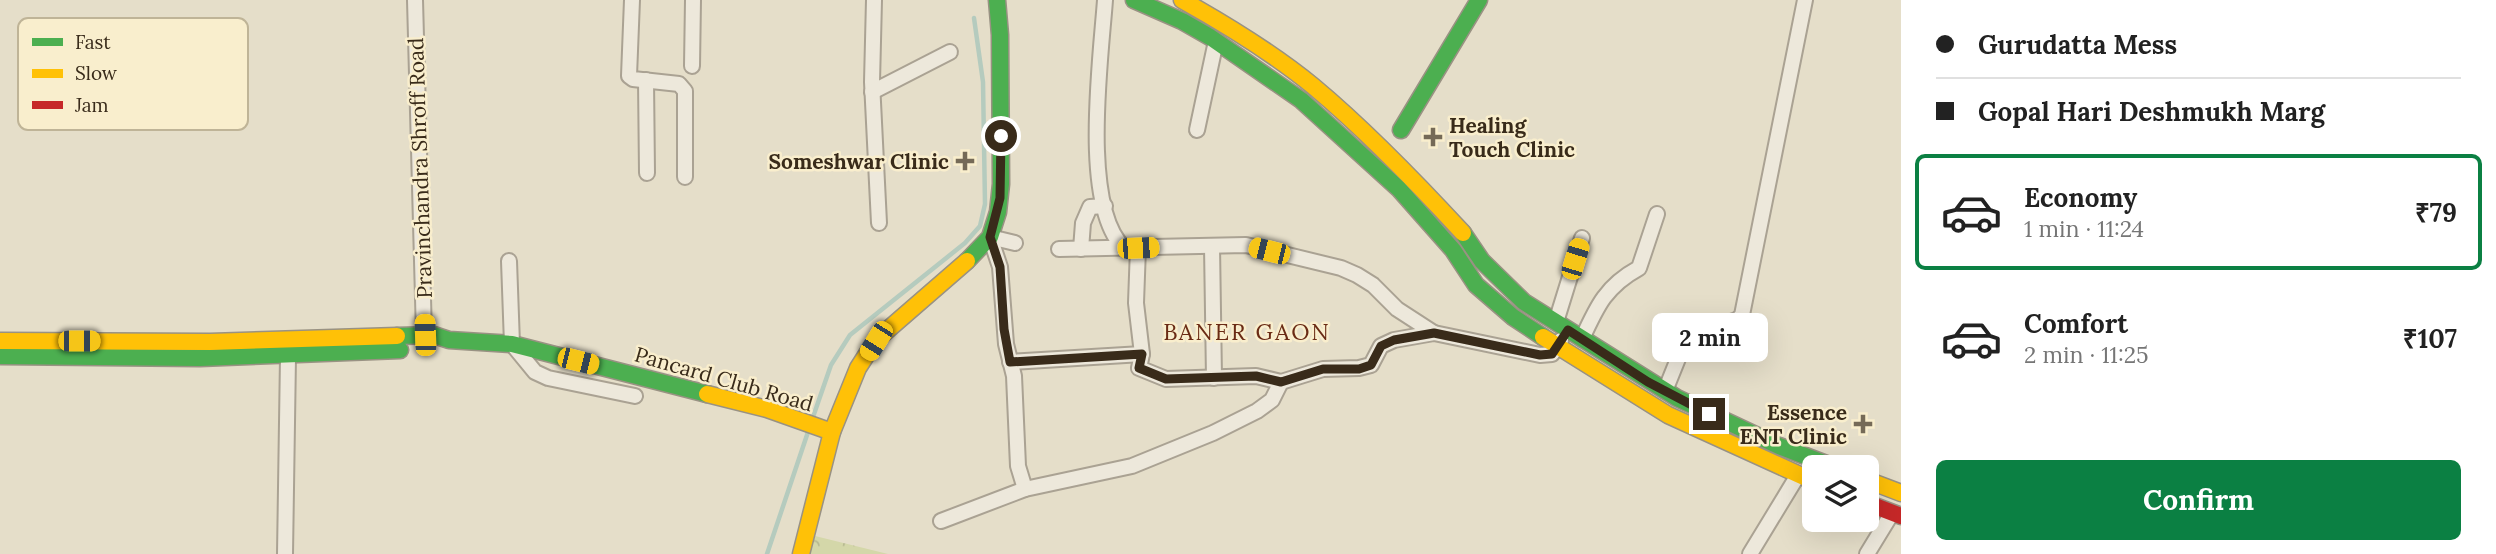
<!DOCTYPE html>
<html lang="en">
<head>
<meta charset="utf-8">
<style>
  :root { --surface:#fff; --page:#f2f2f2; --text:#222; --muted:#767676; --line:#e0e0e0; --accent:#0b8043 }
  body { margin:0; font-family:Lora,serif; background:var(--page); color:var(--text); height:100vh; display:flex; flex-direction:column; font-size:26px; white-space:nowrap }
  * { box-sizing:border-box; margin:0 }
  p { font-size:23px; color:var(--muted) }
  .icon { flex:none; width:38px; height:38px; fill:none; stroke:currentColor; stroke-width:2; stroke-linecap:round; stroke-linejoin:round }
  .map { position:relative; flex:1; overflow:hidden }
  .sheet { display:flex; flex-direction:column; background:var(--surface); width:595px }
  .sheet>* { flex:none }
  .hud { display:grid; align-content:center; height:154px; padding:0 35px; background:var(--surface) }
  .controls { position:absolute; left:1802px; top:455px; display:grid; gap:14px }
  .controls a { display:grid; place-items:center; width:77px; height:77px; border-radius:10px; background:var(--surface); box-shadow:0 7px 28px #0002; font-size:35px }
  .end { position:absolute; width:32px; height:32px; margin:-16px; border:9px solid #392b1a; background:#fff; box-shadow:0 0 0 4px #fff }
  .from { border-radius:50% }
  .bubble { position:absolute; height:49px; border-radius:10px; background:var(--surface); box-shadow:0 7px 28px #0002; font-size:23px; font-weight:700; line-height:49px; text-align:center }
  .car { position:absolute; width:21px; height:42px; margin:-21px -10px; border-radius:9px; box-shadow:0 0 5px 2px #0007; background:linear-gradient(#f5c518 24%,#345 0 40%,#f5c518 0 76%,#345 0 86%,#f5c518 0) }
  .hud b { display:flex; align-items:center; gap:24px; height:66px; font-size:26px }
  .hud b+b { border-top:2px solid var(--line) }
  .hud i { width:18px; height:18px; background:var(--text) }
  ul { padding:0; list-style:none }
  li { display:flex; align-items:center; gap:21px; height:116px; margin:0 14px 10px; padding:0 21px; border:4px solid transparent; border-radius:10px }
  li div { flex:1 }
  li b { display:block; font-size:26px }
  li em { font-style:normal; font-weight:700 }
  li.current { border-color:var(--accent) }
  li>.icon { width:63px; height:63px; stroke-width:1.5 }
  .action { display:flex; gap:14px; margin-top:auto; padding:14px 35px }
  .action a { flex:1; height:80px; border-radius:10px; background:var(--accent); color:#fff; font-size:28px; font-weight:700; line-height:80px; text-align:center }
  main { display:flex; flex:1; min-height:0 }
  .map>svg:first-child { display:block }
  .park { fill:url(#park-crowns) }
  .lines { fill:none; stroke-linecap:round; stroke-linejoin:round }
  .stream { stroke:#b5cbbe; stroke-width:4.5 }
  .street-casing { stroke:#aaa293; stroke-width:18 }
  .fast-casing { stroke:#999283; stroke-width:19 }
  .slow-casing { stroke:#999283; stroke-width:19 }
  .jam-casing { stroke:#999283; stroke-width:19 }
  .street { stroke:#ede8db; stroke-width:14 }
  .fast { stroke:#4caf50; stroke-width:16 }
  .slow { stroke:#ffc107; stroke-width:16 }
  .jam { stroke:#c62828; stroke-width:16 }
  .route { stroke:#392b1a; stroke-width:9 }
  .poi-dot { fill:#756a57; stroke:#f9eecd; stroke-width:2.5 }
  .labels { text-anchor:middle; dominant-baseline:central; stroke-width:5; stroke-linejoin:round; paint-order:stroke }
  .poi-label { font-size:21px; font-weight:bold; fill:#392b1a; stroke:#f9eecd; text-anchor:end }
  .street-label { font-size:21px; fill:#392b1a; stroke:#f9eecd }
  .neighbourhood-label { font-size:23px; letter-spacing:2px; fill:#6a2b15; stroke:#f9eecd }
  .key { fill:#f9eecd; stroke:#bfb497; stroke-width:2 }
  .key-label { font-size:19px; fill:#392b1a }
</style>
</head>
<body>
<main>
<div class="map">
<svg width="1901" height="554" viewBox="0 0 1901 554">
  <defs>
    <pattern id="park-crowns" width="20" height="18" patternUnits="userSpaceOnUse" patternTransform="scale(1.75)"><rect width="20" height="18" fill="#d4d7a9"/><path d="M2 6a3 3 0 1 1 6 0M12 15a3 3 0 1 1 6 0" fill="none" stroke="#b7b991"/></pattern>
  </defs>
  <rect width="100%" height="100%" fill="#e5dec9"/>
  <!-- park -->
  <path class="park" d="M807,534L888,554H809Z"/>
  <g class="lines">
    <!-- stream -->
    <g class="stream">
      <path d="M813,417L831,365L850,335L965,243L980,226L985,204L983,82L974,18"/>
      <path d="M767,554L809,429"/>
    </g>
    <defs>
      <g id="street">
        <path d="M415,0L424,335"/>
        <path d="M632,0L629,76L633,79L679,84L685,91V177"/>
        <path d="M874,0L872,82L879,223"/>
        <path d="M1105,0C1101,57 1080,208 1125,249"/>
        <path d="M692,66L693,0"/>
        <path d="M646,80L647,173"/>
        <path d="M872,92L950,52"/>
        <path d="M1197,130L1216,41"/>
        <path d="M990,237L1000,267L1006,344L1014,376L1018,466L1025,489"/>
        <path d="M990,237L1015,243"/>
        <path d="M1212,246L1214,378"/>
        <path d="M1138,248L1136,303L1142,354L1139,368L1166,379L1256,376L1281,382L1323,369L1359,368L1371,365L1381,346L1394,340L1434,333L1540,355L1552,354L1561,340"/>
        <path d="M1059,249L1246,245L1341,268L1357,275L1373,285L1397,309L1434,333"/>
        <path d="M1081,249L1083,223L1090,207L1105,206"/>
        <path d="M509,261L512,344L535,372L548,378L635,396"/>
        <path d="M1556,322L1582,238"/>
        <path d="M1582,339C1597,306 1606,286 1639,268L1657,214"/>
        <path d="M1010,362L1142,354"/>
        <path d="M1665,391L1692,324C1707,318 1732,330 1742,315L1805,0"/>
        <path d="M941,521L1025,489L1132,466L1213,433L1257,411L1272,400L1281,382"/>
        <path d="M285,554L288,357"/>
        <path d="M1750,554L1798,475"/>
        <path d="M1867,554L1892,513"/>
      </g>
      <g id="fast">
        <path d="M1134,0L1182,21L1210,37L1301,100L1399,189L1453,250L1476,285L1513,317L1543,337"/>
        <path d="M1401,130L1479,0"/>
        <path d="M1463,233L1482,261L1524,302L1677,398L1779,446L1834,467"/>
        <path d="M967,261L990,237L998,212L1001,184L1000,35L997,0"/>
        <path d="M397,336L434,335L449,340L512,344L707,394"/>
        <path d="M0,356L200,358L400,350"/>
      </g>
      <g id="slow">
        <path d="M1182,0C1225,24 1275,55 1313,86C1367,131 1416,182 1463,233"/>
        <path d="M1543,337L1668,415L1815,482"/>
        <path d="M0,341L210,342L397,336"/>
        <path d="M707,394L767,409L832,432"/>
        <path d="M1867,480L1901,493"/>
        <path d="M801,554L832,432L858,368L876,340L967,261"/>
      </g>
      <path id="jam" d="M1867,503L1901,516"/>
    </defs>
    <!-- street casing -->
    <use href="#street" class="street-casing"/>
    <!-- fast casing -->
    <use href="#fast" class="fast-casing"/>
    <!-- slow casing -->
    <use href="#slow" class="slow-casing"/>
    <!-- jam casing -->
    <use href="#jam" class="jam-casing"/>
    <!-- street -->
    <use href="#street" class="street"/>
    <!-- fast -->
    <use href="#fast" class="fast"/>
    <!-- slow -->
    <use href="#slow" class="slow"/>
    <!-- jam -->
    <use href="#jam" class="jam"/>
  </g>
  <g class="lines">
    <!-- route -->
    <path class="route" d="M1001,136L1000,198L990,237L1000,267L1004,329L1010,362L1142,354L1139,368L1166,379L1256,376L1281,382L1323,369H1359L1371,365L1381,346L1394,340L1434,333L1540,355L1552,354L1568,330L1648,382L1709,414"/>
  </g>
  <!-- markers -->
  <g class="poi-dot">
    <path d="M1429.5 126.5h7v7h7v7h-7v7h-7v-7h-7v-7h7z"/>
    <path d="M961.5 150.5h7v7h7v7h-7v7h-7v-7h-7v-7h7z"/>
    <path d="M1859.5 413.5h7v7h7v7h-7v7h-7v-7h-7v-7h7z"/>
  </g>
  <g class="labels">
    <!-- poi labels -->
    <g class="poi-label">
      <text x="1449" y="125" text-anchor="start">Healing<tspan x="1449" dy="24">Touch Clinic</tspan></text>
      <text x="949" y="161">Someshwar Clinic</text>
      <text x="1847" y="412">Essence<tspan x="1847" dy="24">ENT Clinic</tspan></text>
    </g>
    <!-- street labels -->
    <g class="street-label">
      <text transform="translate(420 168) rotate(-92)">Pravinchandra Shroff Road</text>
      <text transform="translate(724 379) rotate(16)">Pancard Club Road</text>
    </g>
    <!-- neighbourhood labels -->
    <g class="neighbourhood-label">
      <text x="1247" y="331">BANER GAON</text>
    </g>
  </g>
  <!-- legend -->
  <rect x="18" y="18" width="230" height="112" rx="10" class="key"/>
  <rect x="32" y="38" width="31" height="8" fill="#4caf50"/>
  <rect x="32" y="69" width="31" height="9" fill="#ffc107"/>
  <rect x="32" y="101" width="31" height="8" fill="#c62828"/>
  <g class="key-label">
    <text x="75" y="49">Fast</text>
    <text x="75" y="80">Slow</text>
    <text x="75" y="112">Jam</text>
  </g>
</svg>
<div class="controls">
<a><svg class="icon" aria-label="layers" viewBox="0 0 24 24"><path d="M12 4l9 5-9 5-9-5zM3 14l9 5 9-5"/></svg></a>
</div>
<i class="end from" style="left:1001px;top:136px"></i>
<i class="end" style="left:1709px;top:414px"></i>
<div class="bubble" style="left:1652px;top:313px;width:116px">2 min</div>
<i class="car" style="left:1138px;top:248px;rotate:88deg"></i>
<i class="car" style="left:1269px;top:251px;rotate:284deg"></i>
<i class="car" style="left:1575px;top:259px;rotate:17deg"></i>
<i class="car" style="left:425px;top:335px;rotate:358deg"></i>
<i class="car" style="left:79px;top:341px;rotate:90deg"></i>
<i class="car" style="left:876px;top:341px;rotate:212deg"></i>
<i class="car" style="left:578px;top:361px;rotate:104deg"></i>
</div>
<section class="sheet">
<div class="hud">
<b><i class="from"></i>Gurudatta Mess</b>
<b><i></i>Gopal Hari Deshmukh Marg</b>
</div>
<ul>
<li class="current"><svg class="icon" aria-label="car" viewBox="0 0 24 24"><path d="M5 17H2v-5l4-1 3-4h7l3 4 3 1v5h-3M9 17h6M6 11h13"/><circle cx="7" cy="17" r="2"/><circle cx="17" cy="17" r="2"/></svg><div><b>Economy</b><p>1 min · 11:24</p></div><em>₹79</em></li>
<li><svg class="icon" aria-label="car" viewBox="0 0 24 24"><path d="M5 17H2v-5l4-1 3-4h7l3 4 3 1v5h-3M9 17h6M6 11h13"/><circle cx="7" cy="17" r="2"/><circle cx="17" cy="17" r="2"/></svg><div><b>Comfort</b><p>2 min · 11:25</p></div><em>₹107</em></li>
</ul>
<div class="action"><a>Confirm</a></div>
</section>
</main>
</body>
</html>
